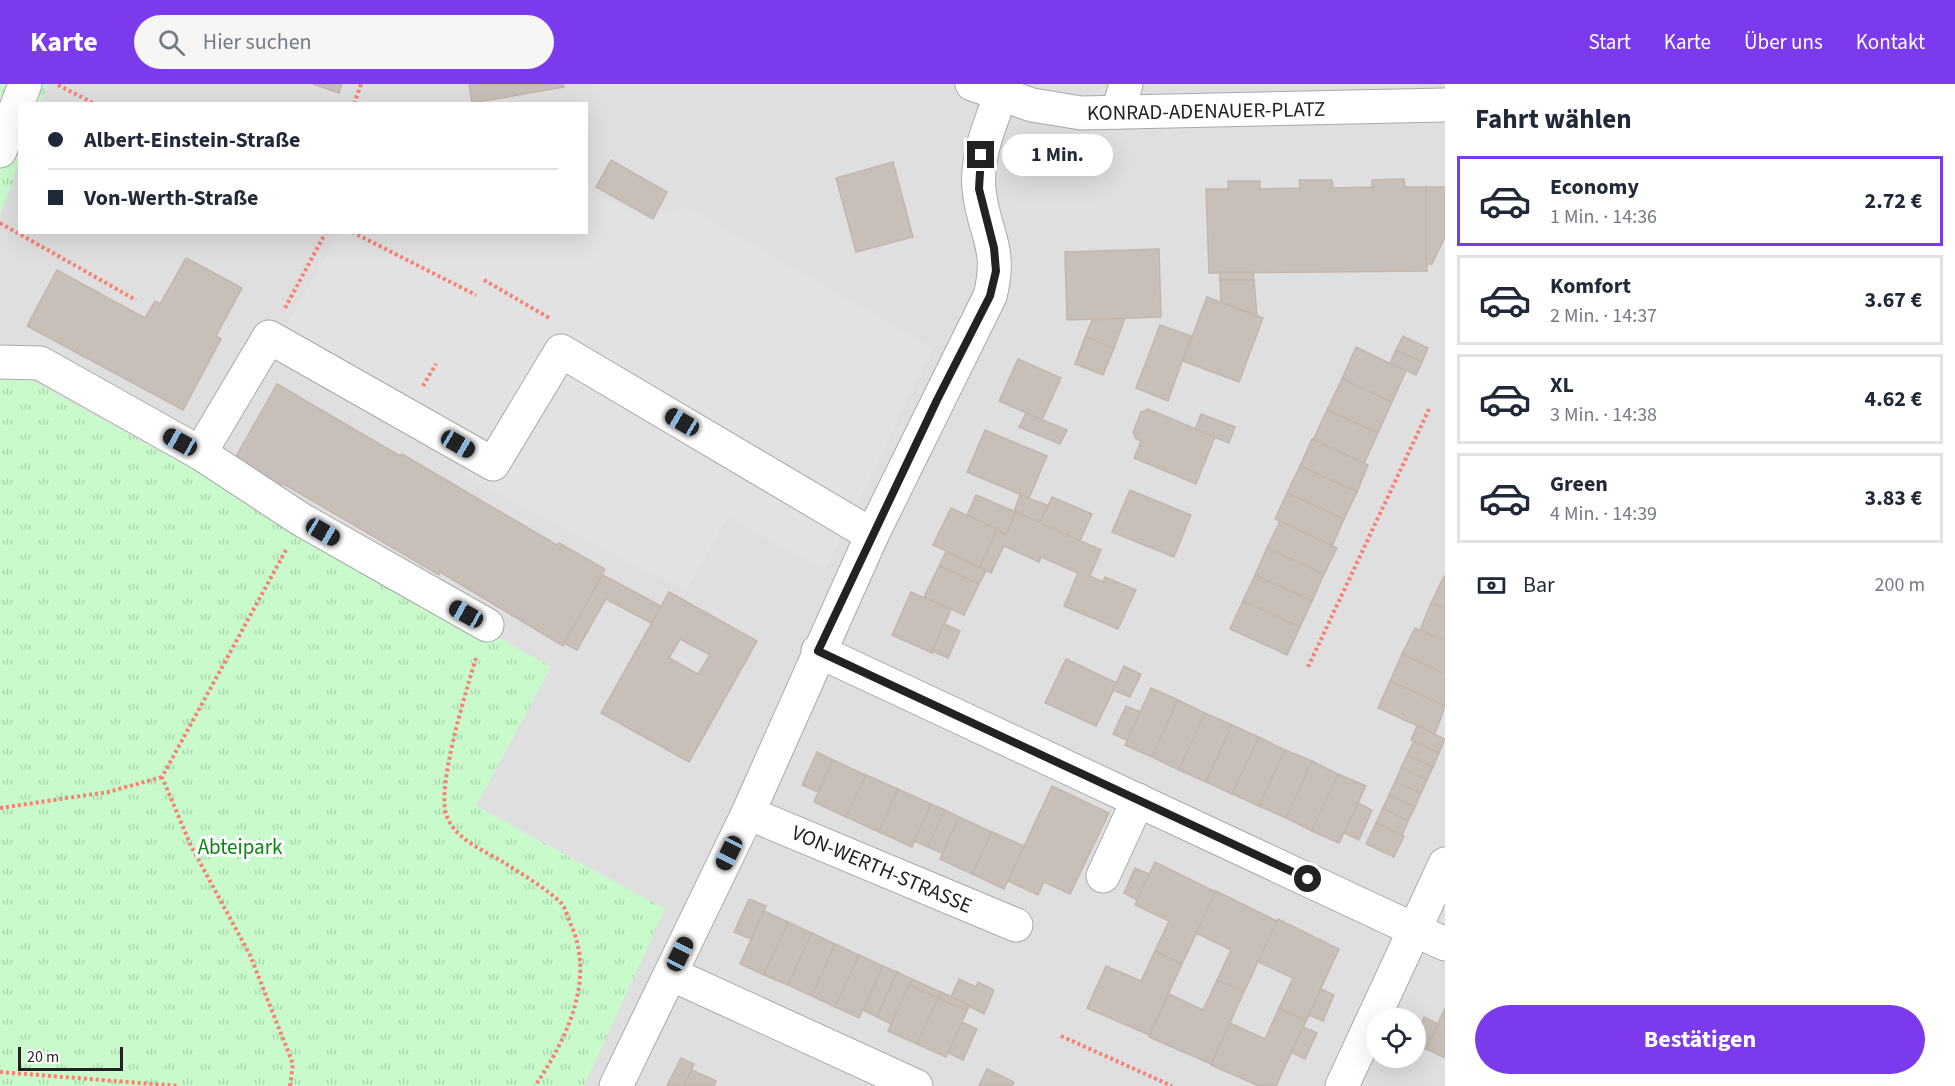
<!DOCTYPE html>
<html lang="de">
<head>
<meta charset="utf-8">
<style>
  :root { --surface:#fff; --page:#f6f6f7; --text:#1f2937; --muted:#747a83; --line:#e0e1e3; --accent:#7c3aed }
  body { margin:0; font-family:"Source Sans 3",sans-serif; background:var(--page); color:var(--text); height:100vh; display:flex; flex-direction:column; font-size:22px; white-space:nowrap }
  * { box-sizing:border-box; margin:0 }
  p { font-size:20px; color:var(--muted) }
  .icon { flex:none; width:33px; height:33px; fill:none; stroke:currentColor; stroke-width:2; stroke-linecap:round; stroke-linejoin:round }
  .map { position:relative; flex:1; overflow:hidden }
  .panel { display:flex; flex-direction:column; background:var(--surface); width:510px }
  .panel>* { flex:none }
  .hud { position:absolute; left:18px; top:18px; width:570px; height:132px; border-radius:0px; box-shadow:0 6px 24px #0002; display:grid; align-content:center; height:132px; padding:0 30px; background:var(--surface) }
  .controls { position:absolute; left:1366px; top:924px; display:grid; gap:12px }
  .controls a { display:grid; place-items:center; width:60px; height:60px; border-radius:50%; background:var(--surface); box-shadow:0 6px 24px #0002; font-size:30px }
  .scale { position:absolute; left:18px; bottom:15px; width:105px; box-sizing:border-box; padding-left:6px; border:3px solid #222; border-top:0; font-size:16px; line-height:21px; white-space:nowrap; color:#222; -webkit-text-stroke:4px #fff; paint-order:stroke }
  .end { position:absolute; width:27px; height:27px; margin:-14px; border:8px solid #222; background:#fff; box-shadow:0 0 0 3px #fff }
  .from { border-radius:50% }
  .bubble { position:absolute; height:42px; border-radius:21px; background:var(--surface); box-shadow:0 6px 24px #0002; font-size:20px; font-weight:700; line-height:42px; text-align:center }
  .car { position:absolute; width:18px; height:36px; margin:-18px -9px; border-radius:8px; box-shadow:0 0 4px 2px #0007; background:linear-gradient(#222 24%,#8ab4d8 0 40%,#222 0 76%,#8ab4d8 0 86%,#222 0) }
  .hud b { display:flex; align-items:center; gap:21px; height:57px; font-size:22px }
  .hud b+b { border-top:2px solid var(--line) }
  .hud i { width:15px; height:15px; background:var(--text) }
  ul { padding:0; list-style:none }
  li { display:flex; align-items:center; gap:18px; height:90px; margin:0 12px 9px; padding:0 18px; border:3px solid var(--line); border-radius:0px }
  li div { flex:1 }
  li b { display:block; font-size:22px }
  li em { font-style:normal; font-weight:700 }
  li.current { border-color:var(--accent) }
  li>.icon { width:54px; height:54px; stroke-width:1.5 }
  h2 { padding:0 30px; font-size:27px; line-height:72px }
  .pay { display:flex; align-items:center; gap:15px; height:66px; padding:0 30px; font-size:22px }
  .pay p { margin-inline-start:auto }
  .action { display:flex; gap:12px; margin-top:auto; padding:12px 30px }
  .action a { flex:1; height:69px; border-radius:36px; background:var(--accent); color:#fff; font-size:24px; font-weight:700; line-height:69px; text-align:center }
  header { display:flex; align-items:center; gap:36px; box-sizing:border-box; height:84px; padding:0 30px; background:var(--accent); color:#fff }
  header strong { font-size:28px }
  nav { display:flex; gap:33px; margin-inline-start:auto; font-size:21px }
  .search { width:420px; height:54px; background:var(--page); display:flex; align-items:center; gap:15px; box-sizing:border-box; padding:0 21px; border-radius:33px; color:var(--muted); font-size:22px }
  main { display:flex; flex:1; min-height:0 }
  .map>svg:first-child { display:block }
  .residential { fill:#e0dfdf; fill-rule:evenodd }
  .park { fill:url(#park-tufts) }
  .parking { fill:#e2e2e2 }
  .building { fill:#c7bfb8; stroke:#c4b6ab; stroke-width:1.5; fill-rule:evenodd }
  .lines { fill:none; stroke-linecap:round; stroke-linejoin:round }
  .minor-casing { stroke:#a9a9a9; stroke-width:35 }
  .path { stroke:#fa8072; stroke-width:4; stroke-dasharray:3 3; stroke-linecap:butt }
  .minor { stroke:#fff; stroke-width:33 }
  .route { stroke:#222; stroke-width:8 }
  .labels { text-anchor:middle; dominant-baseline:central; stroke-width:6; stroke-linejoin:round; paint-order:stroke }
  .street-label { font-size:21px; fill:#222; stroke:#fff }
  .park-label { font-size:21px; fill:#0c8416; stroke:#fff }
</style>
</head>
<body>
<header>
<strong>Karte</strong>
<div class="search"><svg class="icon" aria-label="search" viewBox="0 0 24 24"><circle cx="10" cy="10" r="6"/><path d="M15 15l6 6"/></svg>Hier suchen</div>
<nav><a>Start</a><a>Karte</a><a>Über uns</a><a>Kontakt</a></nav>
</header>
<main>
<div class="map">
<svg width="1445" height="1002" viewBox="0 0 1445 1002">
  <defs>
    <pattern id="park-tufts" width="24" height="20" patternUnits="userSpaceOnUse" patternTransform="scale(1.5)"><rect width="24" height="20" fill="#c8facc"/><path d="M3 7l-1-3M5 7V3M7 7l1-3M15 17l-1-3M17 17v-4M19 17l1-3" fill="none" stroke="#acd6af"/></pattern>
  </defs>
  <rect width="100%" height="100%" fill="#f2efe9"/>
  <!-- residential -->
  <path class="residential" d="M0,0H1445V1002H0ZM20,20H586V148H20ZM1377,934H1416V974H1377Z"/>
  <!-- park -->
  <g class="park">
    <path d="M0,0H48L41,19L20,20L19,79L0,131Z"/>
    <path d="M4,281L551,583L476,722L665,825L584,1002H0V283Z"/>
  </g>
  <!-- parking -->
  <path class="parking" d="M587,105L651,137L654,133L685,122L933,264L825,486L728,433L686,506L462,392L484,354L286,242L339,149L586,148Z"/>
  <!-- building -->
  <g class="building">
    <path d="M313,0H342L339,9Z"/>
    <path d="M469,0H563L564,3L472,19Z"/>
    <path d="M611,76L667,108L653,135L596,103Z"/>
    <path d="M893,78L913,153L856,168L836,94Z"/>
    <path d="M1404,95L1405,103H1426L1427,187L1209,189L1206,105H1228V97H1260V105L1300,104L1299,96H1332L1333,104L1372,103V96Z"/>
    <path d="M1426,103H1445V153L1432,180H1426Z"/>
    <path d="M1159,165L1161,233L1067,236L1065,168Z"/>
    <path d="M186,174L242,204L216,252L221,255L183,326L27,242L57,186L145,234L155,217L160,220Z"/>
    <path d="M1220,188H1253L1254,196H1220Z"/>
    <path d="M1220,196H1254L1257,232L1221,218Z"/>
    <path d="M1207,213L1263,234L1239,298L1183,277Z"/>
    <path d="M1125,234L1114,264L1085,253L1092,236Z"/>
    <path d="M1160,241L1191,252L1168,317L1136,304Z"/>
    <path d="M1403,252L1428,264L1422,278L1396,266Z"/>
    <path d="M1085,253L1114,264L1103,291L1075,280Z"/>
    <path d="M1356,263L1406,287L1392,318L1342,295Z"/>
    <path d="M1396,266L1422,278L1416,291L1390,279Z"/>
    <path d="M1018,275L1061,294L1042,336L999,317Z"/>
    <path d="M1342,295L1392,318L1378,349L1327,326Z"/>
    <path d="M277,300L400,372L402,370L557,461L559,459L605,485L563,562L440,488L439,491L282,399L281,402L234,376Z"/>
    <path d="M1148,325L1215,353L1196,400L1134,374L1141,357L1136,355L1133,348L1141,328Z"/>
    <path d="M1327,326L1378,349L1364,380L1313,356Z"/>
    <path d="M1026,329L1067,346L1060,360L1019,343Z"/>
    <path d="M1201,330L1235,343L1229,359L1195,345Z"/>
    <path d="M985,346L1047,372L1029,414L967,388Z"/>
    <path d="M1312,355L1368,381L1357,408L1300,382Z"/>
    <path d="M1300,382L1357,408L1344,435L1287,409Z"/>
    <path d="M1130,406L1191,431L1174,473L1112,448Z"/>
    <path d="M1287,409L1344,435L1332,462L1275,435Z"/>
    <path d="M976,411L1016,428L1006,451L967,431Z"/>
    <path d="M1020,411L1047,421L1040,439L1014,427Z"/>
    <path d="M1052,413L1092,430L1080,457L1040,439Z"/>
    <path d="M951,424L997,445L980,483L933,461Z"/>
    <path d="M1016,428L1101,466L1090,492L1103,498L1105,493L1136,506L1118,545L1064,522L1078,489L1041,473L1039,478L1004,462L991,489L980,483L997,446L1006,451Z"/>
    <path d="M1280,437L1337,464L1324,490L1267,464Z"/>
    <path d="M1267,464L1324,490L1312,517L1255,491Z"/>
    <path d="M946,468L986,487L979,500L939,482Z"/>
    <path d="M939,482L979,500L964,531L924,513Z"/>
    <path d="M603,491L661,522L651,539L606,515L577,566L564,559Z"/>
    <path d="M1255,491L1312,517L1300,543L1243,517Z"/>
    <path d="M1444,492L1445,493V525L1431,519Z"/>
    <path d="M669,508L757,557L689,678L601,629ZM680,555L710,571L698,590L669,574Z"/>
    <path d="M911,508L951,526L932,569L892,551Z"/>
    <path d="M1243,517L1300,543L1287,571L1230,545Z"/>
    <path d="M1431,519L1445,525V557L1420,546Z"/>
    <path d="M944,540L960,547L948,574L932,567Z"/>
    <path d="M1415,544L1445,557V590L1402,570Z"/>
    <path d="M1402,570L1445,590V622L1390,597Z"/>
    <path d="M1066,575L1117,599L1096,642L1045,619Z"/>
    <path d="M1124,582L1141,590L1130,613L1113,606Z"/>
    <path d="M1390,597L1445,622L1435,650L1378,624Z"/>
    <path d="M1151,604L1178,616L1152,673L1125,661Z"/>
    <path d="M1178,616L1205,629L1179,686L1152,673Z"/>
    <path d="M1126,622L1140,628L1127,656L1113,650Z"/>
    <path d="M1205,629L1232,641L1206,698L1179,686Z"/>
    <path d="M1232,641L1259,653L1232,710L1206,698Z"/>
    <path d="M1417,642L1445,655L1439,669L1411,656Z"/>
    <path d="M1259,653L1285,666L1259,722L1232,710Z"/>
    <path d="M1414,657L1439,669L1433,683L1407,671Z"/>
    <path d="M1285,666L1312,677L1286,734L1259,722Z"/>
    <path d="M817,668L833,676L818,708L802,701Z"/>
    <path d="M1407,671L1433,683L1427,696L1401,684Z"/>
    <path d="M833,676L866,691L846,733L814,718Z"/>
    <path d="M1312,677L1338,690L1312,747L1286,734Z"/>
    <path d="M1401,684L1427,696L1421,709L1395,698Z"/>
    <path d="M1338,690L1366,702L1339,759L1312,747Z"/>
    <path d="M866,691L898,705L879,748L846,733Z"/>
    <path d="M1395,698L1421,709L1415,723L1389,711Z"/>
    <path d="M1052,702L1109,729L1070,810L1044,798L1038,811L1008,797Z"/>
    <path d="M898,705L931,720L912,763L879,748Z"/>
    <path d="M1389,711L1415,723L1408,737L1383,724Z"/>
    <path d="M1358,719L1372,726L1359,756L1344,749Z"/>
    <path d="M931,720L945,726L928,763L914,757Z"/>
    <path d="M1383,724L1408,737L1402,751L1376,739Z"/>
    <path d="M945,726L959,733L942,769L928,763Z"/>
    <path d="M959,733L992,748L972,790L940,775Z"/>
    <path d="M1376,739L1404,752L1394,773L1366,760Z"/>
    <path d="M992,748L1024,762L1004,805L972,790Z"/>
    <path d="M1155,778L1216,808L1182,880L1155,867L1169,837L1135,821Z"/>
    <path d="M1135,784L1149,790L1137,816L1124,809Z"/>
    <path d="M1216,807L1277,837L1244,908L1217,896L1231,866L1196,849Z"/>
    <path d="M749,815L766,822L751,855L734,848Z"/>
    <path d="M764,827L788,838L764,891L740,880Z"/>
    <path d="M1278,835L1339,865L1306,937L1279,924L1293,894L1258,878Z"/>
    <path d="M788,838L812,849L788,901L764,891Z"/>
    <path d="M812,849L835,860L812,912L788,901Z"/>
    <path d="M835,860L859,871L835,923L812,912Z"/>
    <path d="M1155,867L1182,880L1149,951L1087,924L1106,882L1141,897Z"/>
    <path d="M859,871L883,882L859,934L835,923Z"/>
    <path d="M883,882L897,888L877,933L863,926Z"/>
    <path d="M897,888L912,895L891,940L877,933Z"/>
    <path d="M912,895L941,908L938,914L909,901Z"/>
    <path d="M959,895L976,903L978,898L994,906L984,930L951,913Z"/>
    <path d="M1217,896L1244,908L1211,980L1149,953L1169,910L1203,926Z"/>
    <path d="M909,901L938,914L917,960L888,947Z"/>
    <path d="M1321,905L1334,911L1323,937L1309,931Z"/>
    <path d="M941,908L969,921L967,927L938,914Z"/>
    <path d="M938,914L967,927L946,973L917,960Z"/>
    <path d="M1279,924L1306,937L1276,1002H1259L1211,981L1230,939L1265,955Z"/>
    <path d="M1445,924V974L1426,965Z"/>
    <path d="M1424,933L1438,940L1426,965L1416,961V952Z"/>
    <path d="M962,938L977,945L963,976L948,969Z"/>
    <path d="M1303,943L1317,949L1305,975L1291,968Z"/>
    <path d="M681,974L694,980L684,1002H667Z"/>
    <path d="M987,985L1014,998L1012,1002H979Z"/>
    <path d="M692,986L716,997L714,1002H684Z"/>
  </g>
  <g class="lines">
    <defs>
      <g id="minor">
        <path d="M972,0L1032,21L1081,29L1445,21"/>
        <path d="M1118,28L1126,0"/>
        <path d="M0,67L25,0"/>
        <path d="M0,278L40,279L200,369L302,436L487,541"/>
        <path d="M200,369L269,253L493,380L561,267L872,451"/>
        <path d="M818,567L1445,860"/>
        <path d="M748,729L1016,841"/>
        <path d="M1103,792L1138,716"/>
        <path d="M671,890L916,1002"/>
        <path d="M616,1002L748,729L872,451L990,212C1003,162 983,149 979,105C976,72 990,40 1001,11"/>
        <path d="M1342,1002L1445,780"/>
      </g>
    </defs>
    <!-- minor casing -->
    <use href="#minor" class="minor-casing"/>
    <!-- path -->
    <g class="path">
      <path d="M58,1L95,20"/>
      <path d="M354,20L361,0"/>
      <path d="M0,139L136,216"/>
      <path d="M352,148L476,211"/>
      <path d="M484,196L551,235"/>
      <path d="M285,224L326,148"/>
      <path d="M423,302L436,280"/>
      <path d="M286,466L162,693L191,762L250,871L293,980L290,1002"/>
      <path d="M476,574C467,604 435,706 447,733C457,757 486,767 506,780C522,790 550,807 562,820C566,825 568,835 571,841C596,896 566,956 535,1002"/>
      <path d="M1308,583L1430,323"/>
      <path d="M0,724L108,708L162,693"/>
      <path d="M1061,952L1172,1002"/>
      <path d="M0,988L179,1002"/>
    </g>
    <!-- minor -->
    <use href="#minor" class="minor"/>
  </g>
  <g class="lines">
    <!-- route -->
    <path class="route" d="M981,71L979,105L994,164L996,187L990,212L937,316L818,567L1308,795"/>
  </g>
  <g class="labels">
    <!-- street labels -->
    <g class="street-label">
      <text transform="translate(1206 27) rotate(-1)">KONRAD-ADENAUER-PLATZ</text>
      <text transform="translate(882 785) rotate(23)">VON-WERTH-STRASSE</text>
    </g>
    <!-- park labels -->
    <g class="park-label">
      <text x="240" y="763">Abteipark</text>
    </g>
  </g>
</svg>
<div class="controls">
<a><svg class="icon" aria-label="locate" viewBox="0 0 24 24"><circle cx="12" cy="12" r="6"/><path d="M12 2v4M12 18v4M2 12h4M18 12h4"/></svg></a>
</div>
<div class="scale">20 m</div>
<i class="end from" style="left:1308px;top:795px"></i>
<i class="end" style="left:981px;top:71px"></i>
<div class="bubble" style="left:1002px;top:50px;width:111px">1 Min.</div>
<i class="car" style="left:682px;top:338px;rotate:300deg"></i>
<i class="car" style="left:180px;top:358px;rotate:299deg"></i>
<i class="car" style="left:458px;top:360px;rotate:120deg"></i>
<i class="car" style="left:323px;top:448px;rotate:120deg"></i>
<i class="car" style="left:466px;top:530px;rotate:299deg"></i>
<i class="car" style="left:729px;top:769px;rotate:206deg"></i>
<i class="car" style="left:680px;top:870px;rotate:26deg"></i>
<div class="hud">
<b><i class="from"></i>Albert-Einstein-Straße</b>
<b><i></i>Von-Werth-Straße</b>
</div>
</div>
<section class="panel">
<h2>Fahrt wählen</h2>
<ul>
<li class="current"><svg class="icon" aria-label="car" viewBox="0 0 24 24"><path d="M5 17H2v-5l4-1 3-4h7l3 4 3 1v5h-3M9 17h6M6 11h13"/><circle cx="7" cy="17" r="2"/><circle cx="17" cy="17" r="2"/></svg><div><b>Economy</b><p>1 Min. · 14:36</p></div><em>2.72 €</em></li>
<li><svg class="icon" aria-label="car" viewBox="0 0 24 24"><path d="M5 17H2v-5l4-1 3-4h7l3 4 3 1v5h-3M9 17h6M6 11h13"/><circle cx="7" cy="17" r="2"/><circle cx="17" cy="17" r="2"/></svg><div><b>Komfort</b><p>2 Min. · 14:37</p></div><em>3.67 €</em></li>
<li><svg class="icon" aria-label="car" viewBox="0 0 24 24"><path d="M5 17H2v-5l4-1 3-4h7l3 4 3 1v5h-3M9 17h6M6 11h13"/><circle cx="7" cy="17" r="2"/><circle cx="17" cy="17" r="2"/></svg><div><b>XL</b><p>3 Min. · 14:38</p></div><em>4.62 €</em></li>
<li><svg class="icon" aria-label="car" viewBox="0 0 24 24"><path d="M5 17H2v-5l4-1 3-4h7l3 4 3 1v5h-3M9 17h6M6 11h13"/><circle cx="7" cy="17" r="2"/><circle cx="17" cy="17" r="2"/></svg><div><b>Green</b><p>4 Min. · 14:39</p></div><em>3.83 €</em></li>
</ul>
<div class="pay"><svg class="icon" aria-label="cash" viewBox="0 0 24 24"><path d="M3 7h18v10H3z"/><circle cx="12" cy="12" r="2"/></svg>Bar<p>200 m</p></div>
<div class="action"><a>Bestätigen</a></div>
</section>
</main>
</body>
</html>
